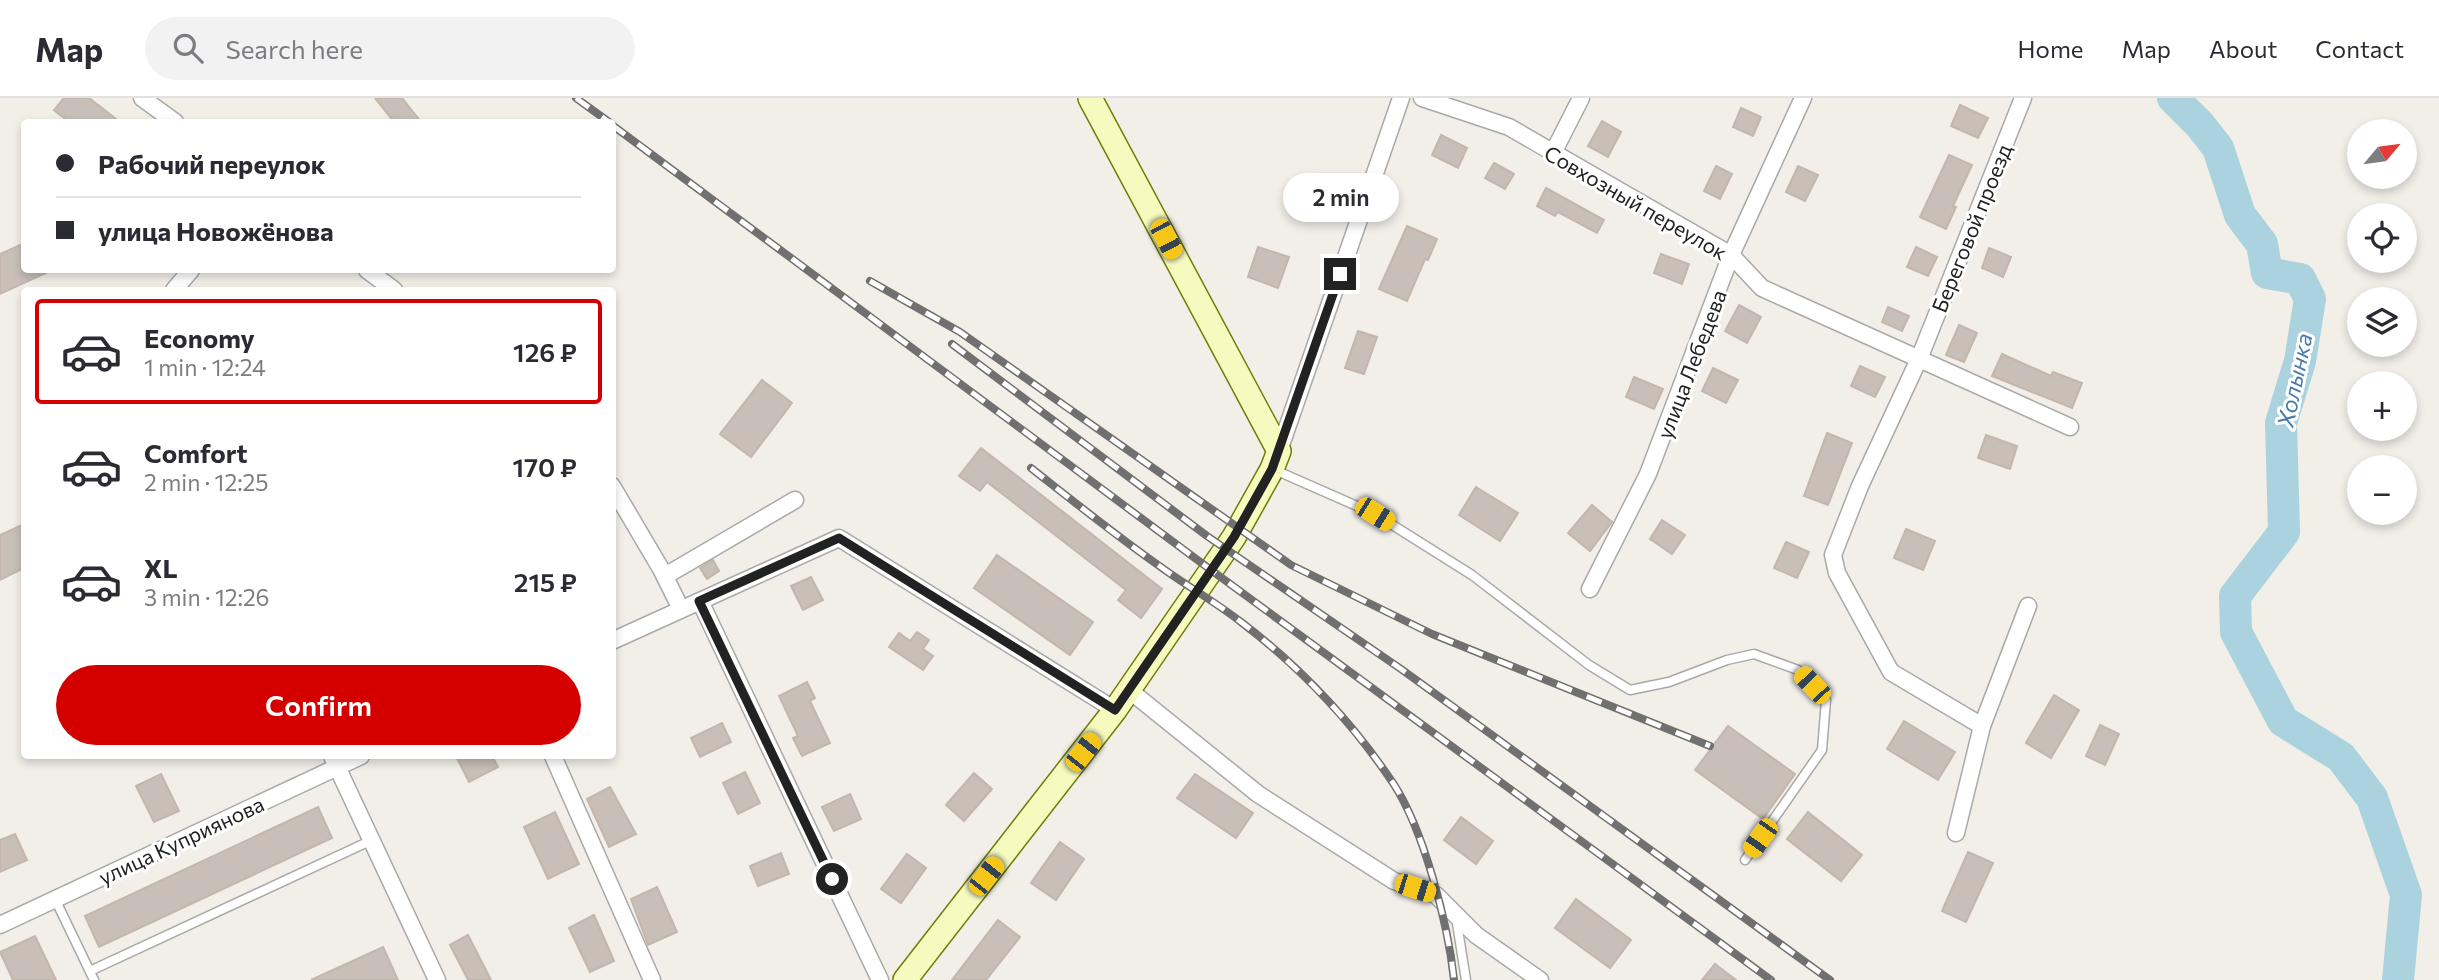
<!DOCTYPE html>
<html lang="en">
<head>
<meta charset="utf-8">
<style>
  :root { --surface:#fff; --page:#f2f2f3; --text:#2b2b33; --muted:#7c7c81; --line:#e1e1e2; --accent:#d40000 }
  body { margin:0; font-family:Commissioner,sans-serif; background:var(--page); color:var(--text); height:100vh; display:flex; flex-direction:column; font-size:26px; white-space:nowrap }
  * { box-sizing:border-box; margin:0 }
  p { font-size:23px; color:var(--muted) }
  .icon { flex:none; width:38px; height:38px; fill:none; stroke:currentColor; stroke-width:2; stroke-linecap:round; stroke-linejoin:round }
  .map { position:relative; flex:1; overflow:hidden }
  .side { position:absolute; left:21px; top:189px; width:595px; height:472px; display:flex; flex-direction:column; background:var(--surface); border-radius:7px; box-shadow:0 4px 10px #0003 }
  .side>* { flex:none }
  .banner { position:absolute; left:21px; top:21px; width:595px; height:154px; border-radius:7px; box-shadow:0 4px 10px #0003; display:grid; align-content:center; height:154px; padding:0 35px; background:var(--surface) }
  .needle { width:46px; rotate:61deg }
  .controls { position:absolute; left:2347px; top:21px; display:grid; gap:14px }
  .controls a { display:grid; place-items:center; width:70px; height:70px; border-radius:50%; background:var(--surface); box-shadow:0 4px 10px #0003; font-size:35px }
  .end { position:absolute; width:32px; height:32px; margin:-16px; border:9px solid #222; background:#fff; box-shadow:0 0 0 4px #fff }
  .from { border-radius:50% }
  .bubble { position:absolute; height:49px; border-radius:24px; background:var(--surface); box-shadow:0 4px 10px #0003; font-size:23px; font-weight:600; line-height:49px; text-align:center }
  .car { position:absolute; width:21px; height:42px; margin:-21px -10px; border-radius:9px; box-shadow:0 0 5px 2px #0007; background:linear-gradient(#f5c518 24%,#345 0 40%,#f5c518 0 76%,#345 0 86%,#f5c518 0) }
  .banner b { display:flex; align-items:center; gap:24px; height:66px; font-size:26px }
  .banner b+b { border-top:2px solid var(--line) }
  .banner i { width:18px; height:18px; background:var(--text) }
  ul { padding:12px 0 0; list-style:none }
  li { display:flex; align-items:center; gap:21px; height:105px; margin:0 14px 10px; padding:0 21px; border:4px solid transparent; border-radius:7px }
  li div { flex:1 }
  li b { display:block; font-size:26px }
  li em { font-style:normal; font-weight:600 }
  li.current { border-color:var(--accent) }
  li>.icon { width:63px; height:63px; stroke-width:1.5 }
  .primary-button { display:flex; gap:14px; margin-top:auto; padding:14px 35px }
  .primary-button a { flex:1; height:80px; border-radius:42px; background:var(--accent); color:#fff; font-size:28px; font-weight:600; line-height:80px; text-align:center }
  header { display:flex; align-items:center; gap:42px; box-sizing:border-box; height:98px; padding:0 35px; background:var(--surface); border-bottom:2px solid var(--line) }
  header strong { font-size:33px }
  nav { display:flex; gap:38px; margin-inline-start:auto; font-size:24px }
  .search { width:490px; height:63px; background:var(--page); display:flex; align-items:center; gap:18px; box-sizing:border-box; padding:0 24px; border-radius:38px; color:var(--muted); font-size:26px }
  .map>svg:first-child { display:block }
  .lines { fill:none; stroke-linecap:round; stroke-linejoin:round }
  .river { stroke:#aad3df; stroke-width:32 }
  .building { fill:#c7bfb8; stroke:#c4b6ab; stroke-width:2 }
  .lane-casing { stroke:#a9a9a9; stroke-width:11 }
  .street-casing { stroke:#a9a9a9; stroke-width:19 }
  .secondary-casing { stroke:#707d05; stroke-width:26 }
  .lane { stroke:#fff; stroke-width:8 }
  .street { stroke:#fff; stroke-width:16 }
  .secondary { stroke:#f7fabf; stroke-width:23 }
  .rail-casing { stroke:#707070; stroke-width:8 }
  .rail { stroke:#fff; stroke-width:5; stroke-dasharray:16; stroke-linecap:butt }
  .route { stroke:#222; stroke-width:9 }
  .labels { text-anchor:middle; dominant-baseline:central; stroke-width:6; stroke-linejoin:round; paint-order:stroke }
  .street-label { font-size:21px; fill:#222; stroke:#fff }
  .water-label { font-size:23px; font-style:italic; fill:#4a7aab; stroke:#fff }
</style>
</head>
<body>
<header>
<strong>Map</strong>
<div class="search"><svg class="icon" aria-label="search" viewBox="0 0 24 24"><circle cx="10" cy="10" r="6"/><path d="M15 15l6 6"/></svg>Search here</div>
<nav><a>Home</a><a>Map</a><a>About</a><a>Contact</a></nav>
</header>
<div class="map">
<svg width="2439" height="882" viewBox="0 0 2439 882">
  <rect width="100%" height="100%" fill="#f2efe9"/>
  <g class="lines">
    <!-- river -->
    <path class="river" d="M2173,0L2200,27L2218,50L2240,117L2262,146L2267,175L2300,181L2310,201L2300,263L2281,325L2284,434L2235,498L2236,534L2283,623L2341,659L2372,700L2406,797L2398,882"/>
  </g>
  <!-- building -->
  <g class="building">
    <path d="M64,0H89L120,24H69L54,12Z"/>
    <path d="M375,0H402L421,24H394Z"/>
    <path d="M1960,7L1988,20L1978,40L1951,28Z"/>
    <path d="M1741,10L1761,19L1753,38L1733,29Z"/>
    <path d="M1602,23L1621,34L1608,59L1588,48Z"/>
    <path d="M1441,37L1467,50L1458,70L1432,57Z"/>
    <path d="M1949,57L1972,67L1953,108L1956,109L1946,131L1920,119Z"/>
    <path d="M1494,65L1514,76L1505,91L1485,80Z"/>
    <path d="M1716,68L1732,76L1720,101L1704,93Z"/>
    <path d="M1798,68L1818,77L1805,103L1786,94Z"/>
    <path d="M1546,90L1604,122L1597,135L1558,114L1555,118L1537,108Z"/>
    <path d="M1407,128L1437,141L1428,162L1425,161L1407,203L1379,191Z"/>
    <path d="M20,147L24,156V172H52L0,196V156Z"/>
    <path d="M1258,149L1289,159L1278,190L1248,179Z"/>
    <path d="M1916,149L1937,159L1928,178L1907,169Z"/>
    <path d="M1989,150L2011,159L2003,179L1982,170Z"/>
    <path d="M1661,156L1689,166L1682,186L1654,175Z"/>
    <path d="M1739,207L1761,219L1747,245L1725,233Z"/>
    <path d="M1888,209L1909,218L1902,233L1882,224Z"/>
    <path d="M1959,227L1977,235L1964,264L1946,257Z"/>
    <path d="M1358,233L1377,239L1364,276L1345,270Z"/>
    <path d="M2002,256L2051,278L2053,274L2082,285L2072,310L1992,278Z"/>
    <path d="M1860,268L1885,279L1875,299L1851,288Z"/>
    <path d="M1713,270L1738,282L1726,305L1702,293Z"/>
    <path d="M1634,279L1663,291L1654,311L1626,299Z"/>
    <path d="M762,282L792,305L751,359L720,336Z"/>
    <path d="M1827,335L1852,345L1828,407L1804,398Z"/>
    <path d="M1986,337L2017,348L2010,371L1978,360Z"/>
    <path d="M981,350L1162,491L1141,520L1118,502L1126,492L987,384L980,393L959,378Z"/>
    <path d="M1476,389L1518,415L1500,443L1459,417Z"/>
    <path d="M1592,407L1612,424L1590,453L1568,435Z"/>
    <path d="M1662,422L1685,437L1672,456L1650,441Z"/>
    <path d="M24,426V470L0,482V437Z"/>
    <path d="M1906,431L1935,443L1923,472L1894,460Z"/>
    <path d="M1786,444L1809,454L1797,480L1774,470Z"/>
    <path d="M997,457L1093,524L1070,557L974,490Z"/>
    <path d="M713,462L719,473L707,481L700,470Z"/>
    <path d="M811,479L823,502L803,512L791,488Z"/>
    <path d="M917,534L929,542L923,551L933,558L923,572L889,549L899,535L910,543Z"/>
    <path d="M807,584L815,600L810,603L830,645L802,658L793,640L798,638L779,598Z"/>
    <path d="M2054,597L2079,612L2051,660L2026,645Z"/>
    <path d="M1904,623L1955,654L1938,682L1887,651Z"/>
    <path d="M722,625L731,644L700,659L691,640Z"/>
    <path d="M2100,627L2119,636L2105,667L2086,658Z"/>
    <path d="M1728,628L1795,676L1763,721L1695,672Z"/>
    <path d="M456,658H492L498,669L469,684Z"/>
    <path d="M745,674L760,705L738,716L723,685Z"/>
    <path d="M974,675L992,691L964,723L946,707Z"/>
    <path d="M161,676L179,713L154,724L136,688Z"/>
    <path d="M1195,676L1253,715L1236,740L1177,700Z"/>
    <path d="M610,689L636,736L609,749L587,701Z"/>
    <path d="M850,696L861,721L834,733L822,709Z"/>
    <path d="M318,709L332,740L99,849L85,818Z"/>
    <path d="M555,714L579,766L548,781L524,729Z"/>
    <path d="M1808,714L1862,757L1841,783L1787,741Z"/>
    <path d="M1461,719L1493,743L1476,766L1444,742Z"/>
    <path d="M15,736L27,762L0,774V742Z"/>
    <path d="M1060,744L1084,761L1056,802L1031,785Z"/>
    <path d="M1968,754L1993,765L1966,824L1942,813Z"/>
    <path d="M781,755L789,776L758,788L750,768Z"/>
    <path d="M907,756L926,770L901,805L881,791Z"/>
    <path d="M657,789L677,834L648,847L631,801Z"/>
    <path d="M1576,801L1631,842L1610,870L1555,830Z"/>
    <path d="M594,817L614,863L590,874L569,830Z"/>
    <path d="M998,822L1020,839L986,882H952Z"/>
    <path d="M468,837L491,882H468L450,847Z"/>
    <path d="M35,838L56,882H13L0,854Z"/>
    <path d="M383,849L398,882H311Z"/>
    <path d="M1715,866L1736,882H1702Z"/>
  </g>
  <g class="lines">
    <defs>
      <g id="lane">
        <path d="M1275,372L1375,416L1472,477L1589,567L1630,592L1669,584L1727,562L1754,556L1798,572L1826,602L1822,652L1745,762"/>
        <path d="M55,801L94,882"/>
        <path d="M1456,819L1466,882"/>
        <path d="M90,873L372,742"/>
      </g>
      <g id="street">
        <path d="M142,0L175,24"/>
        <path d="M1422,0L1509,29L1731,157L1762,190L2070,329"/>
        <path d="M1553,55L1581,0"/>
        <path d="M367,172L394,192"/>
        <path d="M174,192L191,172"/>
        <path d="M1279,353L1401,0"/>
        <path d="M612,388L661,471L681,511"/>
        <path d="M665,478L795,402"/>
        <path d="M1590,491L1648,376L1731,157L1803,0"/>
        <path d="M700,503L880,882"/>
        <path d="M612,543L839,440L1115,612"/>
        <path d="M1129,592L1258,696L1394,783L1436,797L1476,837L1540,882"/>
        <path d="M1982,628L2028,508"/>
        <path d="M332,658L437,882"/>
        <path d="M553,658L652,882"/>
        <path d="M1956,735L1982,628L1891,574L1837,475L1833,457L1860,388L1919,261L2023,0"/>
        <path d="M0,827L361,658"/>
      </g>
      <path id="secondary" d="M905,882L1115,612L1234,439L1272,371L1279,353L1090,0"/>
    </defs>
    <!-- lane casing -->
    <use href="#lane" class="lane-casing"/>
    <!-- street casing -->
    <use href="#street" class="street-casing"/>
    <!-- secondary casing -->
    <use href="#secondary" class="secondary-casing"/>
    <!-- lane -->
    <use href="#lane" class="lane"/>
    <!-- street -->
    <use href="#street" class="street"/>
    <!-- secondary -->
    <use href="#secondary" class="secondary"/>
    <defs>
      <g id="rail">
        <path d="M576,0L609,24"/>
        <path d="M612,27L1211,472L1771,882"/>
        <path d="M870,183L960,234L1291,467L1432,536L1710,648"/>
        <path d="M952,246L1207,438L1401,571L1830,882"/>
        <path d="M1031,370C1073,403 1114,436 1158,467C1185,487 1214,503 1241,524C1300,569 1352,624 1393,685C1424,732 1448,826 1454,882"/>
      </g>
    </defs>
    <!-- rail casing -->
    <use href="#rail" class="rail-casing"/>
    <!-- rail -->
    <use href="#rail" class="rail"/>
  </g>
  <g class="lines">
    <!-- route -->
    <path class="route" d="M832,781L699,503L839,440L1115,612L1234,439L1272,371L1340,176"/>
  </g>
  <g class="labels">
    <!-- street labels -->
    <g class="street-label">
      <text transform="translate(1636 104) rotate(30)">Совхозный переулок</text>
      <text transform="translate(1971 130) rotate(-68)">Береговой проезд</text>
      <text transform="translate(1691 266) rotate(-69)">улица Лебедева</text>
      <text transform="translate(181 742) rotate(-25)">улица Куприянова</text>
    </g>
    <!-- water labels -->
    <g class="water-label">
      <text transform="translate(2294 282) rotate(-78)">Холынка</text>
    </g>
  </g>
</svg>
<div class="controls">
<a><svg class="needle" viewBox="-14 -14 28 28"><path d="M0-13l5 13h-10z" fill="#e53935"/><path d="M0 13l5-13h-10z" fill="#7c7c81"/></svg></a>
<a><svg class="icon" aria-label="locate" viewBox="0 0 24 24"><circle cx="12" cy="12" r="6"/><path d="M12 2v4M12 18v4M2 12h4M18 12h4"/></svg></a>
<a><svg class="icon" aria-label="layers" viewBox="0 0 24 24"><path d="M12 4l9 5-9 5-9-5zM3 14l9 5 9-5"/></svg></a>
<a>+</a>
<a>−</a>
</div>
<i class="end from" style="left:832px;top:781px"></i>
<i class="end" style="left:1340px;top:176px"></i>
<div class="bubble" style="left:1283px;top:75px;width:116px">2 min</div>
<i class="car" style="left:1166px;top:141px;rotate:152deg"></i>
<i class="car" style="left:1375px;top:416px;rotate:122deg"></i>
<i class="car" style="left:1812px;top:587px;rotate:316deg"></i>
<i class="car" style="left:1083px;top:654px;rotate:38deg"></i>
<i class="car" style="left:1760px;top:740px;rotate:215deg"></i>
<i class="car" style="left:986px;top:778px;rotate:38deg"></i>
<i class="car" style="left:1415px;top:790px;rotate:108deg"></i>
<div class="banner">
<b><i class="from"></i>Рабочий переулок</b>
<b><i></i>улица Новожёнова</b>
</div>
<section class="side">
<ul>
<li class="current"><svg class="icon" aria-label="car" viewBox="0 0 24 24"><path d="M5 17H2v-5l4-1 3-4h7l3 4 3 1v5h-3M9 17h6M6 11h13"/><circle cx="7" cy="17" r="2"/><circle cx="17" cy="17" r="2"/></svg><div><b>Economy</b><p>1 min · 12:24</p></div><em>126 ₽</em></li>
<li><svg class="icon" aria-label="car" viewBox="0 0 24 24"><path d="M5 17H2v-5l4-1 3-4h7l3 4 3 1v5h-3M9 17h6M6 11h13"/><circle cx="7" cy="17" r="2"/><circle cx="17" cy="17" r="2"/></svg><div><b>Comfort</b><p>2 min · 12:25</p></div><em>170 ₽</em></li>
<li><svg class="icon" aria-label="car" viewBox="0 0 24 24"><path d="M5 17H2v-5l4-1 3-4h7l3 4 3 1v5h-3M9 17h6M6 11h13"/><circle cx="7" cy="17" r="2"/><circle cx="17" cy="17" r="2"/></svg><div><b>XL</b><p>3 min · 12:26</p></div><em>215 ₽</em></li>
</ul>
<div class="primary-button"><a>Confirm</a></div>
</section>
</div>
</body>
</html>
